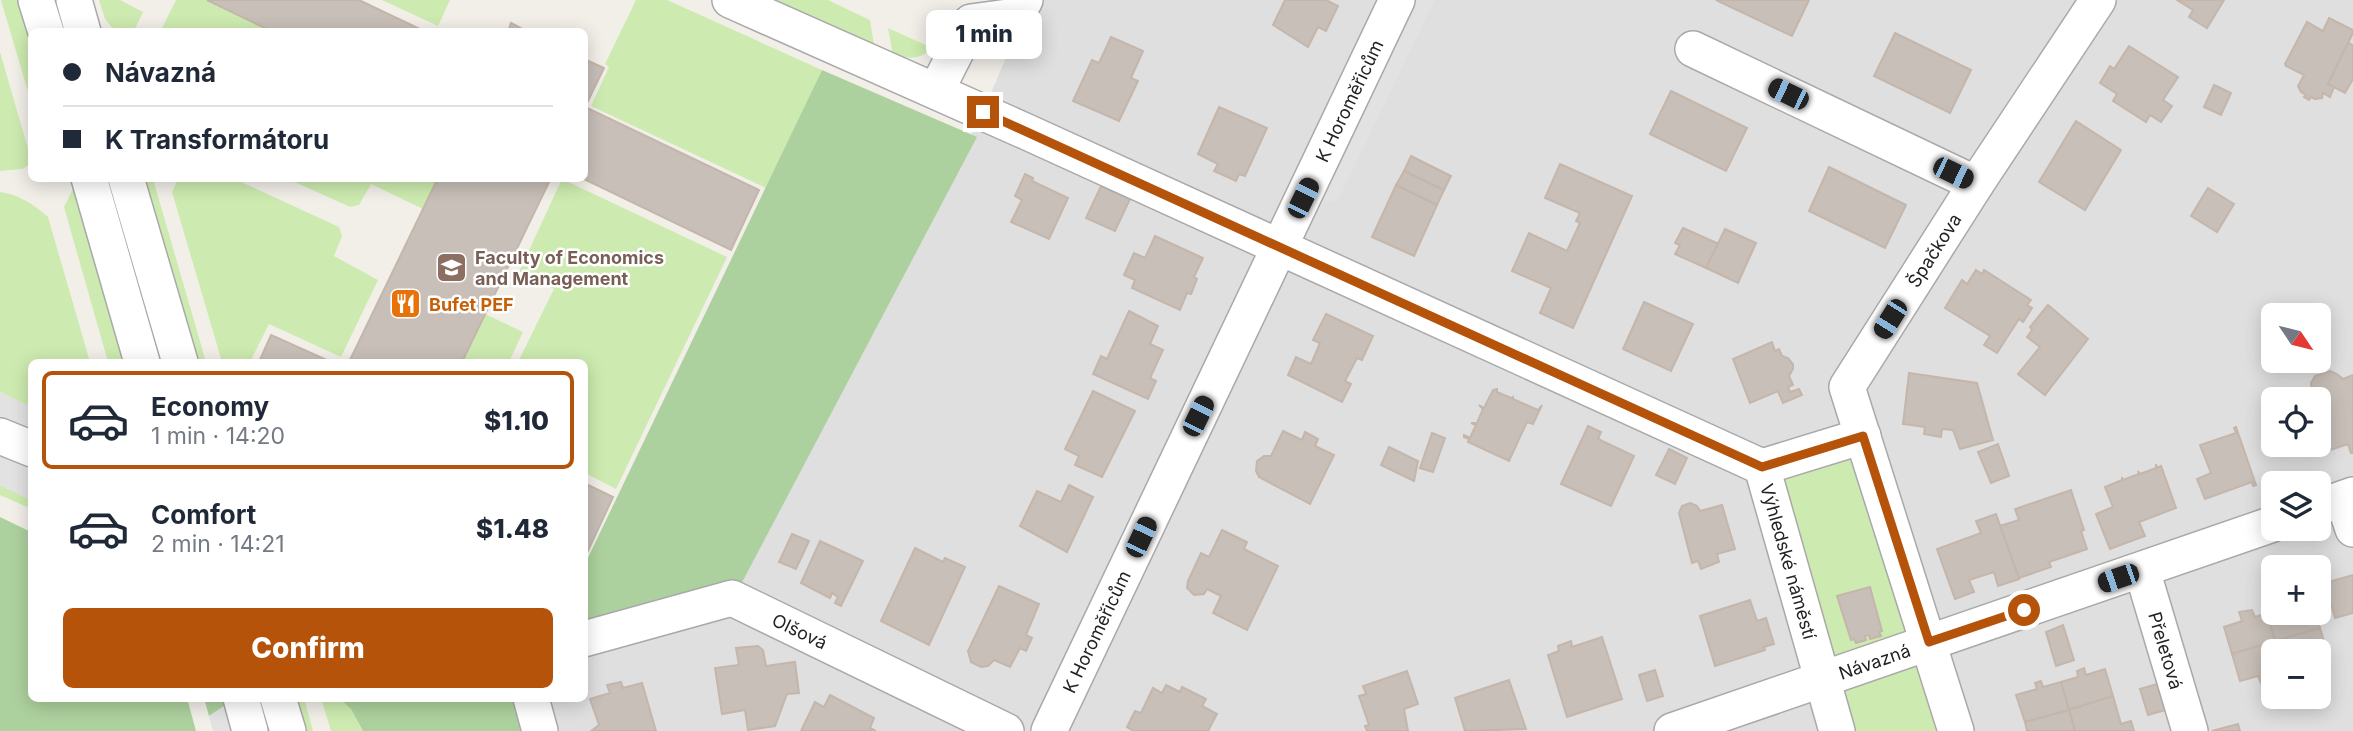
<!DOCTYPE html>
<html lang="en">
<head>
<meta charset="utf-8">
<style>
  :root { --surface:#fff; --page:#f2f2f3; --text:#1f2937; --muted:#747a83; --line:#e0e1e3; --accent:#b45309 }
  body { margin:0; font-family:Inter,sans-serif; background:var(--page); color:var(--text); height:100vh; display:flex; flex-direction:column; font-size:26px; white-space:nowrap }
  * { box-sizing:border-box; margin:0 }
  p { font-size:23px; color:var(--muted) }
  .icon { flex:none; width:38px; height:38px; fill:none; stroke:currentColor; stroke-width:2; stroke-linecap:round; stroke-linejoin:round }
  .map { position:relative; flex:1; overflow:hidden }
  .details { position:absolute; left:28px; top:359px; width:560px; height:343px; display:flex; flex-direction:column; background:var(--surface); border-radius:10px; box-shadow:0 4px 18px #0003 }
  .details>* { flex:none }
  .guide { position:absolute; left:28px; top:28px; width:560px; height:154px; border-radius:10px; box-shadow:0 4px 18px #0003; display:grid; align-content:center; height:154px; padding:0 35px; background:var(--surface) }
  .needle { width:46px; rotate:125deg }
  .controls { position:absolute; left:2261px; top:303px; display:grid; gap:14px }
  .controls a { display:grid; place-items:center; width:70px; height:70px; border-radius:10px; background:var(--surface); box-shadow:0 4px 18px #0003; font-size:35px }
  .end { position:absolute; width:32px; height:32px; margin:-16px; border:9px solid #b45309; background:#fff; box-shadow:0 0 0 4px #fff }
  .from { border-radius:50% }
  .bubble { position:absolute; height:49px; border-radius:10px; background:var(--surface); box-shadow:0 4px 18px #0003; font-size:23px; font-weight:800; line-height:49px; text-align:center }
  .car { position:absolute; width:21px; height:42px; margin:-21px -10px; border-radius:9px; box-shadow:0 0 5px 2px #0007; background:linear-gradient(#222 24%,#8ab4d8 0 40%,#222 0 76%,#8ab4d8 0 86%,#222 0) }
  .guide b { display:flex; align-items:center; gap:24px; height:66px; font-size:26px }
  .guide b+b { border-top:2px solid var(--line) }
  .guide i { width:18px; height:18px; background:var(--text) }
  ul { padding:12px 0 0; list-style:none }
  li { display:flex; align-items:center; gap:21px; height:98px; margin:0 14px 10px; padding:0 21px; border:4px solid transparent; border-radius:10px }
  li div { flex:1 }
  li b { display:block; font-size:26px }
  li em { font-style:normal; font-weight:800 }
  li.active { border-color:var(--accent) }
  li>.icon { width:63px; height:63px; stroke-width:1.5 }
  .cta { display:flex; gap:14px; margin-top:auto; padding:14px 35px }
  .cta a { flex:1; height:80px; border-radius:10px; background:var(--accent); color:#fff; font-size:28px; font-weight:800; line-height:80px; text-align:center }
  .map>svg:first-child { display:block }
  .residential { fill:#e0dfdf; fill-rule:evenodd }
  .grass { fill:#cdebb0 }
  .forest { fill:#add19e }
  .parking { fill:#e2e2e2 }
  .building { fill:#c7bfb8; stroke:#c4b6ab; stroke-width:2 }
  .lines { fill:none; stroke-linecap:round; stroke-linejoin:round }
  .minor-casing { stroke:#a9a9a9; stroke-width:38 }
  .minor { stroke:#fff; stroke-width:35 }
  .route { stroke:#b45309; stroke-width:9 }
  .labels { text-anchor:middle; dominant-baseline:central; stroke-width:5; stroke-linejoin:round; paint-order:stroke }
  .street-label { font-size:18px; fill:#222; stroke:#fff }
  .education-label { font-size:18px; font-weight:bold; fill:#785e54; stroke:#fff; text-anchor:start }
  .food-label { font-size:18px; font-weight:bold; fill:#c56008; stroke:#fff; text-anchor:start }
</style>
</head>
<body>
<div class="map">
<svg width="2353" height="731" viewBox="0 0 2353 731">
  <rect width="100%" height="100%" fill="#f2efe9"/>
  <!-- residential -->
  <path class="residential" d="M1034,0H2353V731H525L516,698H584L585,625L739,585L983,112L1010,48ZM2273,315H2319V360H2273ZM2273,399H2319V444H2273ZM2273,483H2319V528H2273ZM2273,567H2319V612H2273ZM2273,651H2319V696H2273Z"/>
  <!-- grass -->
  <g class="grass">
    <path d="M1,0H28L32,32L31,102Z"/>
    <path d="M99,0H120L143,12L134,31H115L105,19Z"/>
    <path d="M176,0H207L273,31L160,32Z"/>
    <path d="M382,0H450L438,26Z"/>
    <path d="M636,0H667L822,70L766,188L591,106L609,67L605,64Z"/>
    <path d="M772,0H828L870,20L874,45Z"/>
    <path d="M888,28L932,48C921,60 908,59 893,55Z"/>
    <path d="M0,52L31,159V164L22,169L0,171Z"/>
    <path d="M78,179L134,362H108L64,207Z"/>
    <path d="M139,179H153L206,362H192Z"/>
    <path d="M178,179H235L339,227L342,236L334,256L378,280L341,357L269,324L250,362H222L172,192Z"/>
    <path d="M288,179H438L423,209L371,184L359,205L350,207Z"/>
    <path d="M562,179L727,257L616,489L585,473L584,362H518L554,289L519,272Z"/>
    <path d="M0,192C19,194 34,205 48,217L90,362H32L31,407L0,392Z"/>
    <path d="M485,314L523,332L509,362H462Z"/>
    <path d="M1858,456L1940,731H1851L1776,480Z"/>
    <path d="M0,485L31,500V504L27,507L0,495Z"/>
    <path d="M289,698H304L313,731H299Z"/>
    <path d="M321,698H339L351,709L363,731H331Z"/>
  </g>
  <!-- forest -->
  <g class="forest">
    <path d="M822,70L977,137L738,590L585,633V564Z"/>
    <path d="M0,517L31,532L32,698H187L196,731H0Z"/>
    <path d="M204,698H230L229,703L209,716Z"/>
    <path d="M339,698H524L532,731H363L351,709Z"/>
  </g>
  <!-- parking -->
  <g class="parking">
    <path d="M1411,0H1435L1338,200L1313,204Z"/>
    <path d="M0,392L31,407V500L0,485Z"/>
    <path d="M229,703L238,731H213L209,716Z"/>
  </g>
  <!-- building -->
  <g class="building">
    <path d="M207,0H359L426,32H273Z"/>
    <path d="M1285,0H1326L1338,6L1326,31L1318,27L1308,47L1273,25Z"/>
    <path d="M1716,0H1809L1792,36Z"/>
    <path d="M2177,0H2224L2207,28L2189,17L2193,10Z"/>
    <path d="M2329,18L2353,30V33L2328,84L2334,87L2330,97L2323,93L2322,98L2315,99L2311,97L2309,100L2304,97L2306,95L2301,92L2298,86L2304,75L2286,66L2285,64L2307,22L2323,31Z"/>
    <path d="M511,23L528,32H508Z"/>
    <path d="M1895,33L1971,70L1950,113L1874,76Z"/>
    <path d="M1111,37L1143,51L1131,78L1138,81L1119,121L1073,101L1092,60L1099,63Z"/>
    <path d="M2348,43L2353,45V79L2345,93L2328,84Z"/>
    <path d="M2129,46L2178,77L2163,100L2172,106L2161,122L2150,115L2146,122L2113,101L2117,94L2100,83L2110,66L2114,69Z"/>
    <path d="M584,59L604,68L585,107L759,190L731,250L582,178H584Z"/>
    <path d="M2214,85L2231,93L2221,115L2204,107Z"/>
    <path d="M1671,91L1747,128L1726,171L1650,134Z"/>
    <path d="M1219,107L1267,128L1245,176L1239,174L1236,181L1214,171L1218,164L1198,154Z"/>
    <path d="M2076,121L2121,150L2085,210L2039,182Z"/>
    <path d="M1411,156L1451,176L1444,190L1404,171Z"/>
    <path d="M1560,164L1632,196L1573,328L1540,313L1551,288L1512,271L1529,233L1567,251L1580,223L1576,221L1580,213L1545,198Z"/>
    <path d="M1829,167L1906,205L1885,248L1809,211Z"/>
    <path d="M1404,171L1444,190L1437,205L1396,185Z"/>
    <path d="M1025,174L1033,178L1032,181L1068,198L1049,239L1011,222L1022,200L1015,196Z"/>
    <path d="M438,178H551L462,362H349Z"/>
    <path d="M1396,185L1437,205L1414,256L1372,237Z"/>
    <path d="M1101,186L1130,199L1115,231L1086,218Z"/>
    <path d="M2208,188L2234,204L2217,232L2191,216Z"/>
    <path d="M1683,228L1719,244L1706,268L1675,254L1680,245L1675,243Z"/>
    <path d="M1725,229L1756,243L1738,283L1706,268Z"/>
    <path d="M1155,236L1203,258L1194,277L1197,279L1191,294L1187,293L1180,310L1132,288L1135,280L1124,275L1134,253L1145,258Z"/>
    <path d="M1976,270L1982,274L1984,270L2031,300L2027,305L2032,308L2023,322L2019,319L1997,353L1984,345L1990,336L1945,308L1962,280L1967,284Z"/>
    <path d="M1644,302L1693,324L1671,371L1623,349Z"/>
    <path d="M2048,305L2088,339L2045,395L2018,374L2040,347L2027,337L2032,330L2030,327Z"/>
    <path d="M1129,311L1158,326L1150,344L1163,350L1150,378L1156,381L1148,399L1093,374L1101,356L1107,359Z"/>
    <path d="M1326,314L1373,336L1362,360L1357,358L1345,381L1351,384L1342,402L1288,375L1296,357L1311,364L1320,343L1313,340Z"/>
    <path d="M271,335L331,362H259Z"/>
    <path d="M1772,342L1775,351L1779,349L1782,356L1788,358L1793,364V369L1789,376L1793,385L1788,387L1790,392L1799,389L1802,395L1783,403L1778,391L1750,403L1733,359Z"/>
    <path d="M2330,371L2337,374L2343,379L2353,375V453H2351L2348,444L2315,455L2311,444H2319V399H2308L2307,396L2312,395L2311,383L2315,376Z"/>
    <path d="M1909,373L1977,383L1993,440L1960,449L1953,430L1942,429L1941,437L1924,434L1925,427L1903,424Z"/>
    <path d="M1497,389V392L1511,398L1513,397V399L1538,410L1542,405L1533,424L1527,422L1509,461L1468,442L1469,439L1464,437V435L1470,438L1476,425L1471,423H1477L1483,409L1479,405L1484,408L1493,390Z"/>
    <path d="M1093,391L1135,411L1102,477L1075,465L1079,456L1065,449Z"/>
    <path d="M1588,426L1601,432L1598,439L1634,456L1611,506L1561,484Z"/>
    <path d="M2236,427L2256,485L2253,486L2252,482L2205,499L2197,479L2211,473L2200,445L2236,433L2234,428Z"/>
    <path d="M1283,431L1302,440L1305,432L1318,439L1315,446L1334,455L1310,504L1259,477L1256,471L1257,461L1264,456H1271Z"/>
    <path d="M1432,433L1445,438L1433,472L1420,468Z"/>
    <path d="M1998,444L2009,476L1991,483L1978,452Z"/>
    <path d="M1389,447L1418,461L1414,481L1381,465Z"/>
    <path d="M1669,449L1687,458L1675,484L1656,475Z"/>
    <path d="M2156,464L2157,468L2161,466L2176,508L2139,522L2145,536L2110,549L2096,514L2113,507L2105,487L2122,480V477L2123,480L2139,474L2138,471L2140,474L2156,468Z"/>
    <path d="M584,483L613,497L586,555H584Z"/>
    <path d="M1069,485L1093,497L1067,552L1020,526L1037,491L1061,502Z"/>
    <path d="M2071,490L2084,530L2081,531L2087,549L2049,562L2051,567L2019,578L2000,526L2019,520L2015,509Z"/>
    <path d="M1690,503L1697,506L1700,511L1722,505L1735,549L1717,554L1719,562L1701,569L1698,561L1692,563L1679,513L1682,506Z"/>
    <path d="M1996,514L2019,579L1998,586L1994,572L1969,580L1974,592L1955,599L1937,549L1981,533L1976,521Z"/>
    <path d="M1222,530L1247,542L1244,549L1278,566L1247,630L1213,613L1221,596L1207,589L1204,594L1194,595L1187,588L1188,581L1201,553L1209,557Z"/>
    <path d="M792,534L809,541L796,569L779,562Z"/>
    <path d="M820,541L863,561L841,606L835,603L838,597L832,593L830,598L801,583Z"/>
    <path d="M915,548L943,562L945,558L965,567L929,645L881,621Z"/>
    <path d="M2353,575V613L2335,618L2325,583Z"/>
    <path d="M999,586L1039,604L1026,635L1032,638L1026,651L1020,648L1010,667L994,660L988,666L981,667L971,662L968,651Z"/>
    <path d="M1870,587L1882,631L1879,632L1881,636L1870,639L1869,635L1865,636L1866,640L1856,643L1854,639L1851,640L1837,596Z"/>
    <path d="M2319,597L2323,611L2315,614L2320,628L2275,641L2267,613L2273,611L2319,612Z"/>
    <path d="M1750,600L1757,621L1766,618L1774,644L1764,647L1765,650L1715,666L1700,616Z"/>
    <path d="M2252,610L2255,617L2267,613L2275,641L2232,654L2224,627L2242,621L2239,612Z"/>
    <path d="M2063,625L2074,660L2056,666L2046,632Z"/>
    <path d="M2320,628L2328,655L2319,657V651H2278L2275,641Z"/>
    <path d="M1602,637L1622,699L1567,717L1548,655L1559,651L1558,646L1571,641L1572,647Z"/>
    <path d="M2275,641L2278,651H2273V671L2265,673L2267,681L2261,683L2258,676L2240,681L2232,654Z"/>
    <path d="M758,646L763,650L766,666L795,662L799,693L787,694L775,726L748,730L745,710L722,714L715,668L739,665L736,648Z"/>
    <path d="M2084,668L2086,675L2105,669L2113,696L2069,710L2061,682L2078,677L2077,671Z"/>
    <path d="M1655,670L1663,696L1647,701L1639,675Z"/>
    <path d="M1407,671L1418,704L1404,709L1408,731H1367L1365,726L1369,725L1359,696L1366,694L1363,686Z"/>
    <path d="M1509,680L1526,729L1465,731L1455,698Z"/>
    <path d="M2041,681L2043,687L2061,682L2069,710L2025,722L2016,695L2037,689L2035,683Z"/>
    <path d="M621,682L623,688L642,683L656,731H591L599,725L590,699L610,693L607,685Z"/>
    <path d="M2161,683L2169,709L2148,715L2140,689Z"/>
    <path d="M1166,685L1180,692L1182,687L1206,699L1202,706L1217,714L1208,731H1134L1127,727L1135,711L1141,713L1153,688L1162,693Z"/>
    <path d="M830,695L874,718L870,728L876,731H801L815,702L824,707Z"/>
    <path d="M2113,696L2121,724L2131,721L2134,731H2075L2069,710Z"/>
    <path d="M2069,710L2075,731H2027L2025,722Z"/>
    <path d="M2238,724L2240,731H2212Z"/>
  </g>
  <g class="lines">
    <defs>
      <g id="minor">
        <path d="M36,0L46,32"/>
        <path d="M74,0L83,32"/>
        <path d="M730,0L1027,132L1762,467"/>
        <path d="M1693,49L1976,184"/>
        <path d="M936,91L971,22L1016,16L1025,0"/>
        <path d="M89,178L142,362"/>
        <path d="M126,178L180,362"/>
        <path d="M0,436L32,449"/>
        <path id="s1" d="M1762,467L1837,731"/>
        <path d="M1762,467L1863,436"/>
        <path d="M2343,499L2353,529"/>
        <path d="M2319,507L2353,495"/>
        <path id="s2" d="M2142,570L2190,731"/>
        <path id="s3" d="M584,639L732,598L1006,731"/>
        <path d="M241,698L250,731"/>
        <path d="M278,698L288,731"/>
        <path d="M531,698L540,731"/>
        <path id="s4" d="M1049,731L1397,0"/>
        <path id="s5" d="M1672,731L2273,524"/>
        <path id="s6" d="M1956,731L1847,387L1976,184L2098,0"/>
      </g>
    </defs>
    <!-- minor casing -->
    <use href="#minor" class="minor-casing"/>
    <!-- minor -->
    <use href="#minor" class="minor"/>
  </g>
  <g class="lines">
    <!-- route -->
    <path class="route" d="M983,112L1762,467L1863,436L1929,642L2024,610"/>
  </g>
  <!-- icons -->
  <defs>
    <symbol id="university-square" viewBox="-11 -11 22 22"><rect x="-9" y="-9" width="18" height="18" rx="4" fill="#8d6e63" stroke="#fff"/><path d="M0-5L7-2L0 1L-7-2ZM-4 1L0 2.5L4 1V4Q0 6-4 4Z" fill="#fff"/></symbol>
    <symbol id="restaurant-square" viewBox="-11 -11 22 22"><rect x="-9" y="-9" width="18" height="18" rx="4" fill="#e8710a" stroke="#fff"/><path d="M-5-6h1v4h1v-4h1v4h1v-4h1v5L-1.5 .5V6h-2V.5L-5-1ZM5-6V6H3V1.5H1.5Q1.5-4 5-6Z" fill="#fff"/></symbol>
  </defs>
  <g fill-rule="evenodd">
    <use href="#university-square" x="434" y="250" width="35" height="35"/>
    <use href="#restaurant-square" x="388" y="286" width="35" height="35"/>
  </g>
  <g class="labels">
    <!-- street labels -->
    <g class="street-label">
      <text stroke="none"><textPath href="#s4" startOffset="698">K Horoměřicům</textPath></text>
      <text stroke="none"><textPath href="#s6" startOffset="523">Špačkova</textPath></text>
      <text stroke="none"><textPath href="#s1" startOffset="98">Výhledské náměstí</textPath></text>
      <text stroke="none"><textPath href="#s3" startOffset="229">Olšová</textPath></text>
      <text stroke="none"><textPath href="#s4" startOffset="110">K Horoměřicům</textPath></text>
      <text stroke="none"><textPath href="#s2" startOffset="84">Přeletová</textPath></text>
      <text stroke="none"><textPath href="#s5" startOffset="214">Návazná</textPath></text>
    </g>
    <!-- education labels -->
    <g class="education-label">
      <text x="475" y="257">Faculty of Economics<tspan x="475" dy="21">and Management</tspan></text>
    </g>
    <!-- food labels -->
    <g class="food-label">
      <text x="429" y="304">Bufet PEF</text>
    </g>
  </g>
</svg>
<div class="controls">
<a><svg class="needle" viewBox="-14 -14 28 28"><path d="M0-13l5 13h-10z" fill="#e53935"/><path d="M0 13l5-13h-10z" fill="#747a83"/></svg></a>
<a><svg class="icon" aria-label="locate" viewBox="0 0 24 24"><circle cx="12" cy="12" r="6"/><path d="M12 2v4M12 18v4M2 12h4M18 12h4"/></svg></a>
<a><svg class="icon" aria-label="layers" viewBox="0 0 24 24"><path d="M12 4l9 5-9 5-9-5zM3 14l9 5 9-5"/></svg></a>
<a>+</a>
<a>−</a>
</div>
<i class="end from" style="left:2024px;top:610px"></i>
<i class="end" style="left:983px;top:112px"></i>
<div class="bubble" style="left:926px;top:10px;width:116px">1 min</div>
<i class="car" style="left:1788px;top:94px;rotate:296deg"></i>
<i class="car" style="left:1953px;top:173px;rotate:116deg"></i>
<i class="car" style="left:1303px;top:198px;rotate:26deg"></i>
<i class="car" style="left:1890px;top:319px;rotate:212deg"></i>
<i class="car" style="left:1198px;top:416px;rotate:26deg"></i>
<i class="car" style="left:1141px;top:537px;rotate:25deg"></i>
<i class="car" style="left:2118px;top:578px;rotate:251deg"></i>
<div class="guide">
<b><i class="from"></i>Návazná</b>
<b><i></i>K Transformátoru</b>
</div>
<section class="details">
<ul>
<li class="active"><svg class="icon" aria-label="car" viewBox="0 0 24 24"><path d="M5 17H2v-5l4-1 3-4h7l3 4 3 1v5h-3M9 17h6M6 11h13"/><circle cx="7" cy="17" r="2"/><circle cx="17" cy="17" r="2"/></svg><div><b>Economy</b><p>1 min · 14:20</p></div><em>$1.10</em></li>
<li><svg class="icon" aria-label="car" viewBox="0 0 24 24"><path d="M5 17H2v-5l4-1 3-4h7l3 4 3 1v5h-3M9 17h6M6 11h13"/><circle cx="7" cy="17" r="2"/><circle cx="17" cy="17" r="2"/></svg><div><b>Comfort</b><p>2 min · 14:21</p></div><em>$1.48</em></li>
</ul>
<div class="cta"><a>Confirm</a></div>
</section>
</div>
</body>
</html>
